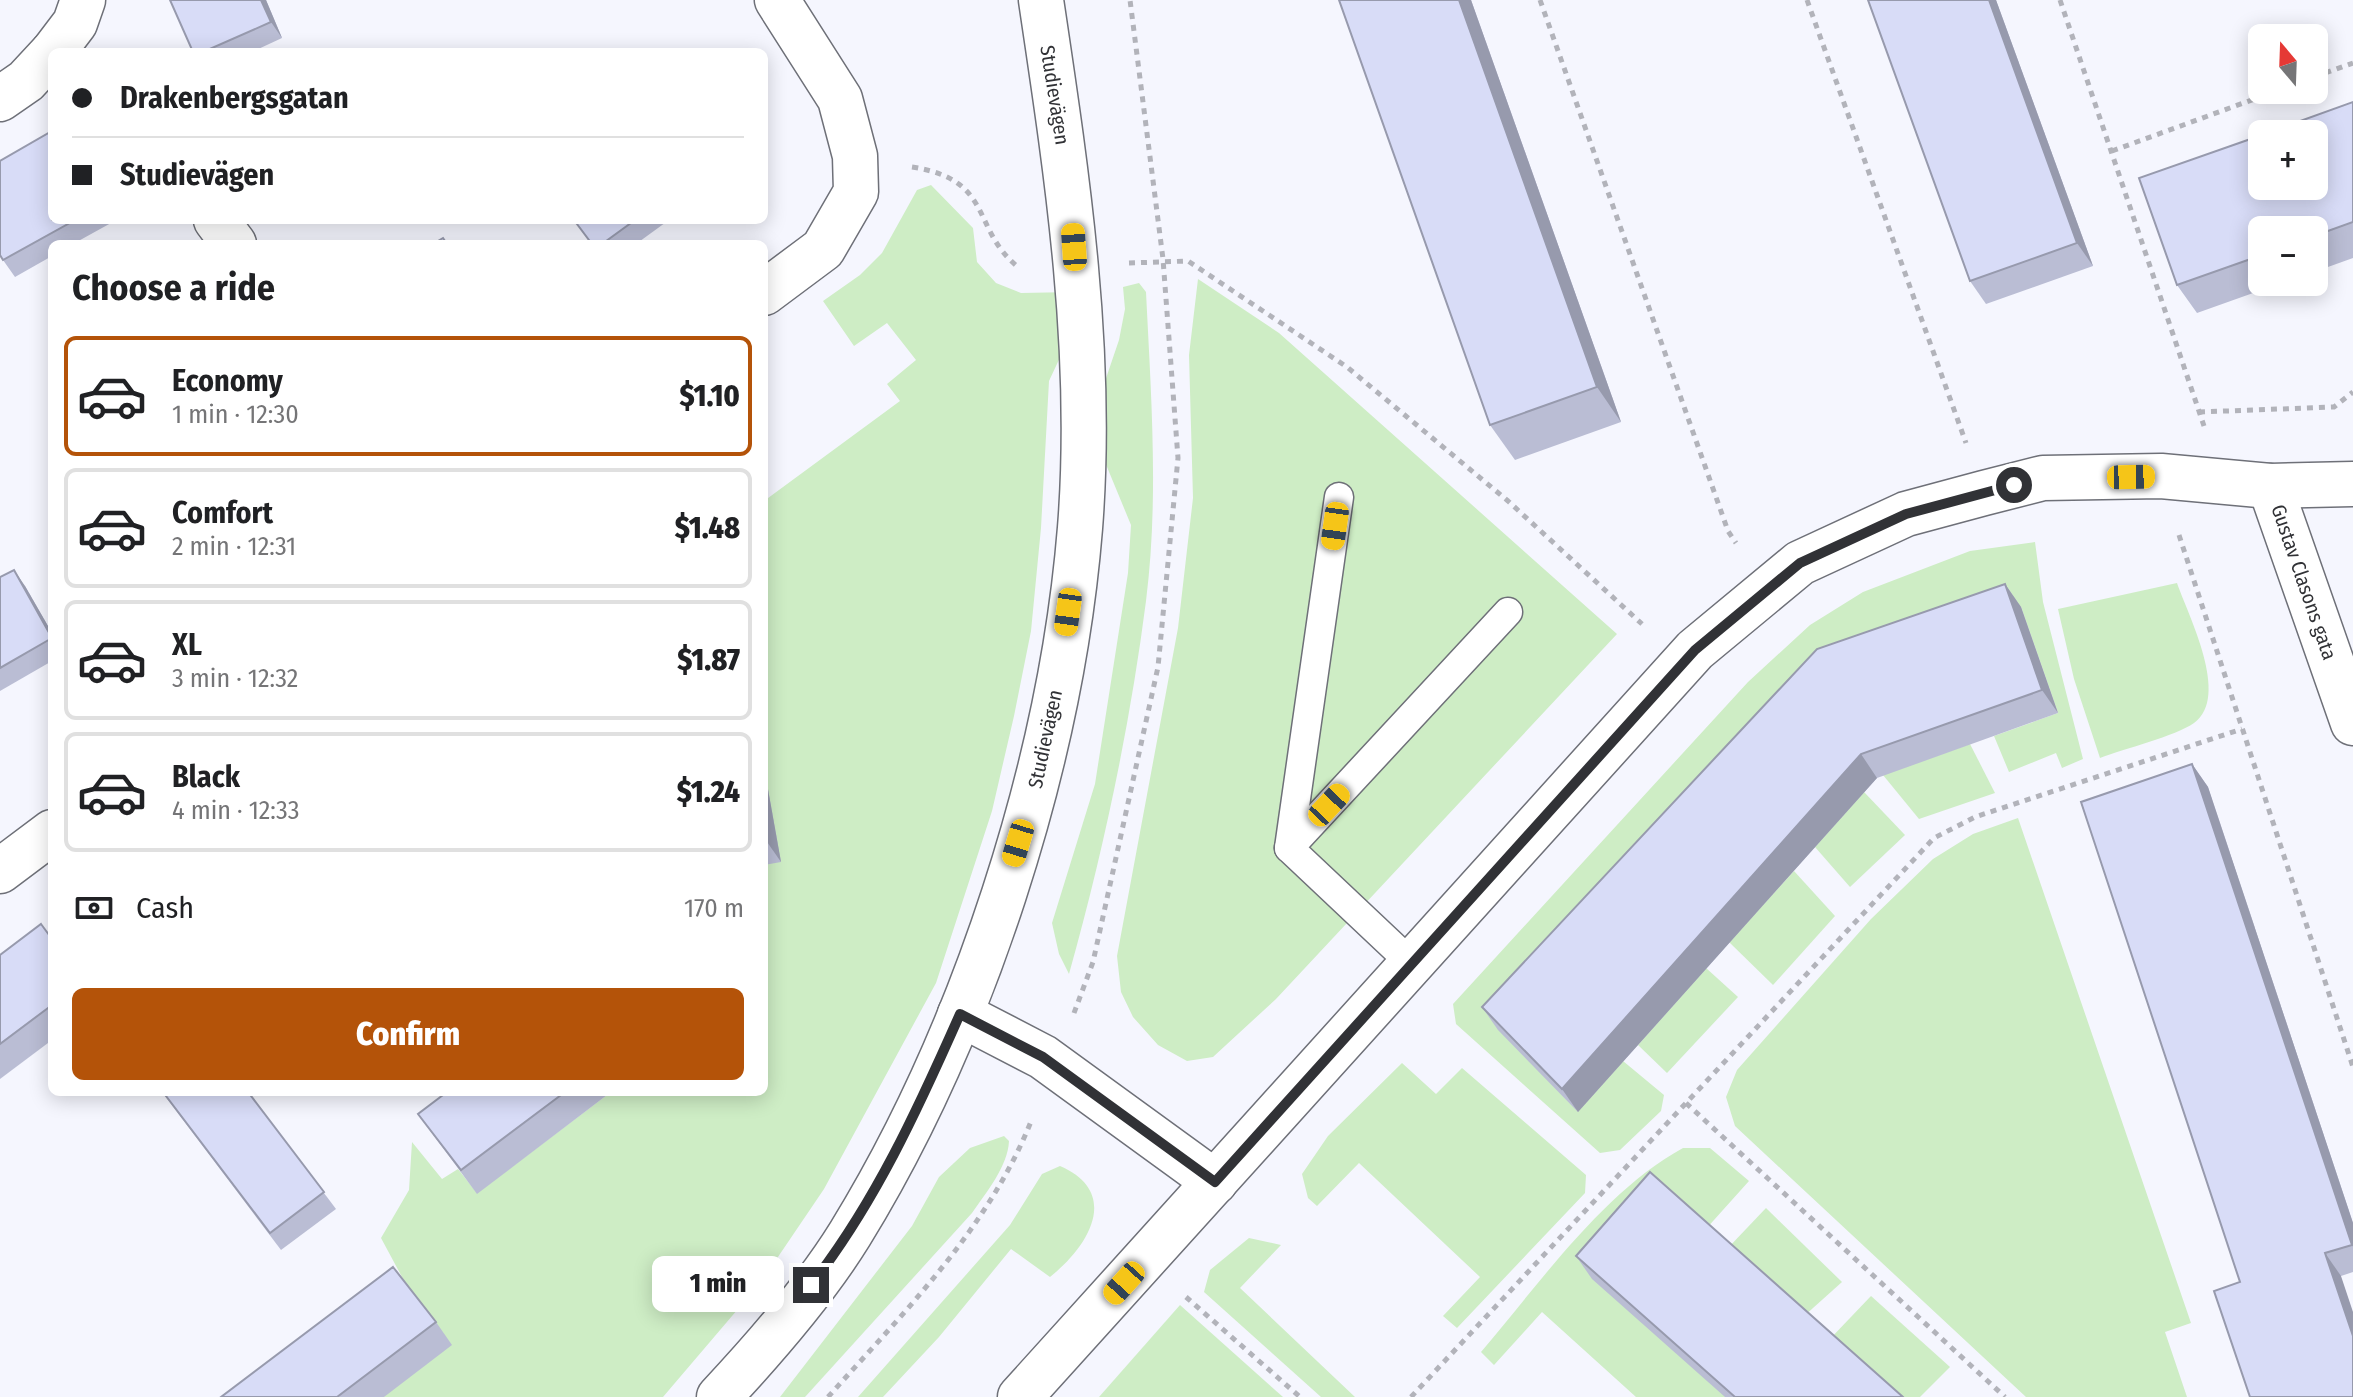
<!DOCTYPE html>
<html lang="en">
<head>
<meta charset="utf-8">
<style>
  :root { --surface:#fff; --page:#f6f6f6; --text:#202124; --muted:#757577; --line:#e0e0e0; --accent:#b45309 }
  body { margin:0; font-family:"Fira Sans Condensed",sans-serif; background:var(--page); color:var(--text); height:100vh; display:flex; flex-direction:column; font-size:30px; white-space:nowrap }
  * { box-sizing:border-box; margin:0 }
  p { font-size:26px; color:var(--muted) }
  .icon { flex:none; width:44px; height:44px; fill:none; stroke:currentColor; stroke-width:2; stroke-linecap:round; stroke-linejoin:round }
  .map { position:relative; flex:1; overflow:hidden }
  .sheet { position:absolute; left:48px; top:240px; width:720px; height:856px; display:flex; flex-direction:column; background:var(--surface); border-radius:12px; box-shadow:0 4px 20px #0003 }
  .sheet>* { flex:none }
  .banner { position:absolute; left:48px; top:48px; width:720px; height:176px; border-radius:12px; box-shadow:0 4px 20px #0003; display:grid; align-content:center; height:176px; padding:0 24px; background:var(--surface) }
  .needle { width:52px; rotate:341deg }
  .tools { position:absolute; left:2248px; top:24px; display:grid; gap:16px }
  .tools a { display:grid; place-items:center; width:80px; height:80px; border-radius:12px; background:var(--surface); box-shadow:0 4px 20px #0003; font-size:40px }
  .end { position:absolute; width:36px; height:36px; margin:-18px; border:10px solid #313236; background:#fff; box-shadow:0 0 0 4px #fff }
  .from { border-radius:50% }
  .bubble { position:absolute; height:56px; border-radius:12px; background:var(--surface); box-shadow:0 4px 20px #0003; font-size:26px; font-weight:800; line-height:56px; text-align:center }
  .car { position:absolute; width:24px; height:48px; margin:-24px -12px; border-radius:10px; box-shadow:0 0 6px 2px #0007; background:linear-gradient(#f5c518 24%,#345 0 40%,#f5c518 0 76%,#345 0 86%,#f5c518 0) }
  .banner b { display:flex; align-items:center; gap:28px; height:76px; font-size:30px }
  .banner b+b { border-top:2px solid var(--line) }
  .banner i { width:20px; height:20px; background:var(--text) }
  ul { padding:0; list-style:none }
  li { display:flex; align-items:center; gap:24px; height:120px; margin:0 16px 12px; padding:0 8px; border:4px solid var(--line); border-radius:12px }
  li div { flex:1 }
  li b { display:block; font-size:30px }
  li em { font-style:normal; font-weight:800 }
  li.selected { border-color:var(--accent) }
  li>.icon { width:72px; height:72px; stroke-width:1.5 }
  h2 { padding:0 24px; font-size:36px; line-height:96px }
  .pay { display:flex; align-items:center; gap:20px; height:88px; padding:0 24px; font-size:30px }
  .pay p { margin-inline-start:auto }
  .primary-button { display:flex; gap:16px; margin-top:auto; padding:16px 24px }
  .primary-button a { flex:1; height:92px; border-radius:12px; background:var(--accent); color:#fff; font-size:32px; font-weight:800; line-height:92px; text-align:center }
  .map>svg:first-child { display:block }
  .green { fill:#ceedc5 }
  .lines { fill:none; stroke-linecap:round; stroke-linejoin:round }
  .lane-casing { stroke:#6e7078; stroke-width:31 }
  .street-casing { stroke:#6e7078; stroke-width:47 }
  .secondary-casing { stroke:#6e7078; stroke-width:47 }
  .path { stroke:#b2b3ba; stroke-width:5; stroke-dasharray:6 6; stroke-linecap:butt }
  .lane { stroke:#fff; stroke-width:28 }
  .street { stroke:#fff; stroke-width:44 }
  .secondary { stroke:#fff; stroke-width:44 }
  .wall { fill:#babdd4 }
  .shaded-wall { fill:#979aad }
  .building { fill:#d8dcf7; stroke:#979aad; stroke-width:2 }
  .route { stroke:#313236; stroke-width:10 }
  .labels { text-anchor:middle; dominant-baseline:central; stroke-width:8; stroke-linejoin:round; paint-order:stroke }
  .street-label { font-size:20px; fill:#313236; stroke:#fff }
</style>
</head>
<body>
<div class="map">
<svg width="2353" height="1397" viewBox="0 0 2353 1397">
  <rect width="100%" height="100%" fill="#f5f6fe"/>
  <!-- green -->
  <g class="green">
    <path d="M931,185L973,228L977,262L996,283L1021,293L1073,292L1071,334L1049,381L1041,528L1031,631L1014,716L992,811L936,983L824,1189L761,1282L663,1397H384L409,1290L381,1238L409,1190L412,1142L442,1179L458,1169L477,1193L611,1092H764V501L900,401L887,384L916,360L887,323L854,346L823,301L860,275L882,253L917,190Z"/>
    <path d="M1198,279L1279,333L1617,634L1276,999L1213,1057L1187,1061L1158,1045L1133,1017L1121,992L1117,956L1178,628L1193,498L1189,355Z"/>
    <path d="M1139,283L1146,292C1151,394 1159,499 1146,601C1130,726 1103,853 1069,974L1059,954L1052,923L1095,784L1128,573L1131,525L1100,450L1102,390L1119,340L1125,309L1123,287Z"/>
    <path d="M2035,542L2043,602L2083,759L2062,768L2056,753L2009,772L1994,736L2058,713L2021,607L1498,1029L1578,1111L1623,1061L1664,1095L1661,1111L1620,1150L1600,1153L1456,1024L1453,1004L1748,682L1810,625L1863,592L1970,551Z"/>
    <path d="M2177,583C2188,615 2231,697 2194,723C2176,736 2123,749 2100,758L2074,679L2058,609Z"/>
    <path d="M1970,744L1995,793L1919,819L1883,775Z"/>
    <path d="M1864,792L1905,835L1850,887L1815,847Z"/>
    <path d="M2018,818L2191,1323L2165,1332L2187,1397H2026L1735,1126L1726,1097L1737,1070L1871,919L1933,859L1973,834Z"/>
    <path d="M1794,871L1835,916L1773,985L1729,942Z"/>
    <path d="M1706,968L1738,997L1667,1073L1638,1045Z"/>
    <path d="M1402,1063L1436,1094L1462,1068L1586,1175L1585,1193L1457,1328L1443,1316L1480,1277L1359,1163L1317,1206L1308,1198L1302,1174L1328,1136Z"/>
    <path d="M1004,1136L1009,1141C1008,1166 986,1193 972,1213L805,1397H780L912,1226L939,1177L970,1148Z"/>
    <path d="M1683,1148H1710L1749,1181L1705,1230L1725,1397H1636L1542,1312L1494,1365L1481,1352C1539,1284 1604,1191 1683,1148Z"/>
    <path d="M1060,1166C1122,1193 1088,1247 1050,1277L1011,1249L939,1337L883,1397H858L1010,1225L1042,1174Z"/>
    <path d="M1766,1208L1842,1282L1803,1317L1727,1249Z"/>
    <path d="M1249,1238L1281,1245L1240,1288L1355,1397H1321L1204,1292L1210,1270Z"/>
    <path d="M1871,1296L1950,1367L1920,1397H1893L1829,1340Z"/>
    <path d="M1180,1305L1283,1397H1099Z"/>
  </g>
  <g class="lines">
    <defs>
      <g id="lane">
        <path d="M1289,848L1339,497"/>
        <path d="M1412,964L1289,848L1508,612"/>
      </g>
      <g id="street">
        <path d="M53,52L75,23L83,0"/>
        <path d="M0,99L26,81L52,53"/>
        <path d="M216,220L234,244"/>
        <path d="M764,293L823,249L856,192L855,156L840,99L777,0"/>
        <path d="M2270,486L2353,723"/>
        <path d="M0,871L52,832"/>
        <path d="M960,1014L1043,1057L1215,1182"/>
        <path d="M1020,1397L1695,650L1800,563L1906,514L1984,493L2043,478L2161,476L2270,486L2353,484"/>
      </g>
      <path id="secondary" d="M719,1397C763,1350 816,1289 850,1234C973,1034 1061,763 1080,528C1094,351 1067,174 1041,0"/>
    </defs>
    <!-- lane casing -->
    <use href="#lane" class="lane-casing"/>
    <!-- street casing -->
    <use href="#street" class="street-casing"/>
    <!-- secondary casing -->
    <use href="#secondary" class="secondary-casing"/>
    <!-- path -->
    <g class="path">
      <path d="M1540,0L1728,531L1736,543"/>
      <path d="M1807,0L1966,443"/>
      <path d="M2060,0L2204,426"/>
      <path d="M2314,77L2353,63"/>
      <path d="M2112,151L2279,90"/>
      <path d="M912,167C995,180 970,228 1018,267"/>
      <path d="M1129,263L1188,261L1347,367L1508,501L1642,624"/>
      <path d="M2199,412L2334,407L2353,392"/>
      <path d="M2179,535L2353,1067"/>
      <path d="M1074,1013L1093,962L1158,667L1178,458L1163,259L1130,0"/>
      <path d="M1686,1103L2005,1397"/>
      <path d="M1186,1297L1300,1397"/>
      <path d="M828,1397C905,1311 989,1228 1032,1119"/>
      <path d="M1411,1397L1934,838L1975,817L2242,729"/>
    </g>
    <!-- lane -->
    <use href="#lane" class="lane"/>
    <!-- street -->
    <use href="#street" class="street"/>
    <!-- secondary -->
    <use href="#secondary" class="secondary"/>
  </g>
  <!-- wall -->
  <g class="wall">
    <path d="M170,0H266L282,38L252,52H193Z"/>
    <path d="M1339,0H1471L1621,422L1515,460L1490,425Z"/>
    <path d="M1868,0H1996L2093,266L1986,304L1970,281Z"/>
    <path d="M2353,102V258L2314,272V230H2262V282H2284L2197,313L2177,285Z"/>
    <path d="M52,220H109L111,223L73,244H52V256L15,277L3,260Z"/>
    <path d="M574,220H669L636,244H591Z"/>
    <path d="M0,577L25,586L52,633V661L0,691Z"/>
    <path d="M2005,584L2021,607L2058,713L1877,778L1578,1112L1498,1030L1482,1007Z"/>
    <path d="M2192,764L2208,787L2353,1223V1272L2341,1276L2240,1282Z"/>
    <path d="M764,767L781,862L764,865Z"/>
    <path d="M52,939V1040L0,1079V955Z"/>
    <path d="M162,1092H248L336,1209L281,1250Z"/>
    <path d="M447,1092H611L477,1194L418,1114Z"/>
    <path d="M1576,1256L1903,1397H1725L1592,1279Z"/>
    <path d="M436,1322L452,1345L384,1397H221Z"/>
  </g>
  <!-- shaded-wall -->
  <g class="shaded-wall">
    <path d="M261,0H266L282,38L271,22Z"/>
    <path d="M1459,0H1471L1621,422L1597,387Z"/>
    <path d="M1989,0H1996L2093,266L2077,243Z"/>
    <path d="M14,570L25,586L52,633V636Z"/>
    <path d="M2005,584L2021,607L2058,713L2042,690Z"/>
    <path d="M1861,754L1877,778L1578,1112L1562,1089Z"/>
    <path d="M2192,764L2208,787L2353,1223V1247Z"/>
    <path d="M764,767L781,862L765,839Z"/>
    <path d="M2325,1253L2341,1276L2353,1312V1336Z"/>
  </g>
  <!-- building -->
  <g class="building">
    <path d="M170,0H261L271,22L203,52H193Z"/>
    <path d="M1339,0H1459L1597,387L1490,425Z"/>
    <path d="M1868,0H1989L2077,243L1970,281Z"/>
    <path d="M2353,102V222L2314,236V230H2262V255L2177,285L2139,178L2262,135V186H2314V134H2264Z"/>
    <path d="M52,131V220H75L3,260L0,255V161Z"/>
    <path d="M574,220H635L602,244H592Z"/>
    <path d="M443,238L447,244H433Z"/>
    <path d="M14,570L52,638L0,668V577Z"/>
    <path d="M2005,584L2042,690L1861,754L1562,1089L1482,1007L1817,649Z"/>
    <path d="M2192,764L2352,1245L2325,1253L2353,1336V1397H2250L2214,1291L2240,1282L2081,802Z"/>
    <path d="M41,924L52,939V1005L0,1044V955Z"/>
    <path d="M163,1092H248L324,1192L270,1233Z"/>
    <path d="M447,1092H565L461,1170L418,1114Z"/>
    <path d="M1650,1172L1903,1397H1735L1576,1256Z"/>
    <path d="M393,1267L436,1322L337,1397H221Z"/>
  </g>
  <g class="lines">
    <!-- route -->
    <path class="route" d="M811,1285C875,1203 918,1109 960,1014L1043,1057L1215,1182L1695,650L1800,563L1906,514L2014,485"/>
  </g>
  <g class="labels">
    <!-- street labels -->
    <g class="street-label">
      <text transform="translate(1055 95) rotate(81)">Studievägen</text>
      <text transform="translate(2304 582) rotate(71)">Gustav Clasons gata</text>
      <text transform="translate(1045 739) rotate(-78)">Studievägen</text>
    </g>
  </g>
</svg>
<div class="tools">
<a><svg class="needle" viewBox="-14 -14 28 28"><path d="M0-13l5 13h-10z" fill="#e53935"/><path d="M0 13l5-13h-10z" fill="#757577"/></svg></a>
<a>+</a>
<a>−</a>
</div>
<i class="end from" style="left:2014px;top:485px"></i>
<i class="end" style="left:811px;top:1285px"></i>
<div class="bubble" style="left:652px;top:1256px;width:132px">1 min</div>
<i class="car" style="left:1074px;top:247px;rotate:356deg"></i>
<i class="car" style="left:2131px;top:477px;rotate:89deg"></i>
<i class="car" style="left:1335px;top:526px;rotate:188deg"></i>
<i class="car" style="left:1068px;top:612px;rotate:188deg"></i>
<i class="car" style="left:1329px;top:805px;rotate:43deg"></i>
<i class="car" style="left:1018px;top:843px;rotate:197deg"></i>
<i class="car" style="left:1124px;top:1283px;rotate:222deg"></i>
<div class="banner">
<b><i class="from"></i>Drakenbergsgatan</b>
<b><i></i>Studievägen</b>
</div>
<section class="sheet">
<h2>Choose a ride</h2>
<ul>
<li class="selected"><svg class="icon" aria-label="car" viewBox="0 0 24 24"><path d="M5 17H2v-5l4-1 3-4h7l3 4 3 1v5h-3M9 17h6M6 11h13"/><circle cx="7" cy="17" r="2"/><circle cx="17" cy="17" r="2"/></svg><div><b>Economy</b><p>1 min · 12:30</p></div><em>$1.10</em></li>
<li><svg class="icon" aria-label="car" viewBox="0 0 24 24"><path d="M5 17H2v-5l4-1 3-4h7l3 4 3 1v5h-3M9 17h6M6 11h13"/><circle cx="7" cy="17" r="2"/><circle cx="17" cy="17" r="2"/></svg><div><b>Comfort</b><p>2 min · 12:31</p></div><em>$1.48</em></li>
<li><svg class="icon" aria-label="car" viewBox="0 0 24 24"><path d="M5 17H2v-5l4-1 3-4h7l3 4 3 1v5h-3M9 17h6M6 11h13"/><circle cx="7" cy="17" r="2"/><circle cx="17" cy="17" r="2"/></svg><div><b>XL</b><p>3 min · 12:32</p></div><em>$1.87</em></li>
<li><svg class="icon" aria-label="car" viewBox="0 0 24 24"><path d="M5 17H2v-5l4-1 3-4h7l3 4 3 1v5h-3M9 17h6M6 11h13"/><circle cx="7" cy="17" r="2"/><circle cx="17" cy="17" r="2"/></svg><div><b>Black</b><p>4 min · 12:33</p></div><em>$1.24</em></li>
</ul>
<div class="pay"><svg class="icon" aria-label="cash" viewBox="0 0 24 24"><path d="M3 7h18v10H3z"/><circle cx="12" cy="12" r="2"/></svg>Cash<p>170 m</p></div>
<div class="primary-button"><a>Confirm</a></div>
</section>
</div>
</body>
</html>
